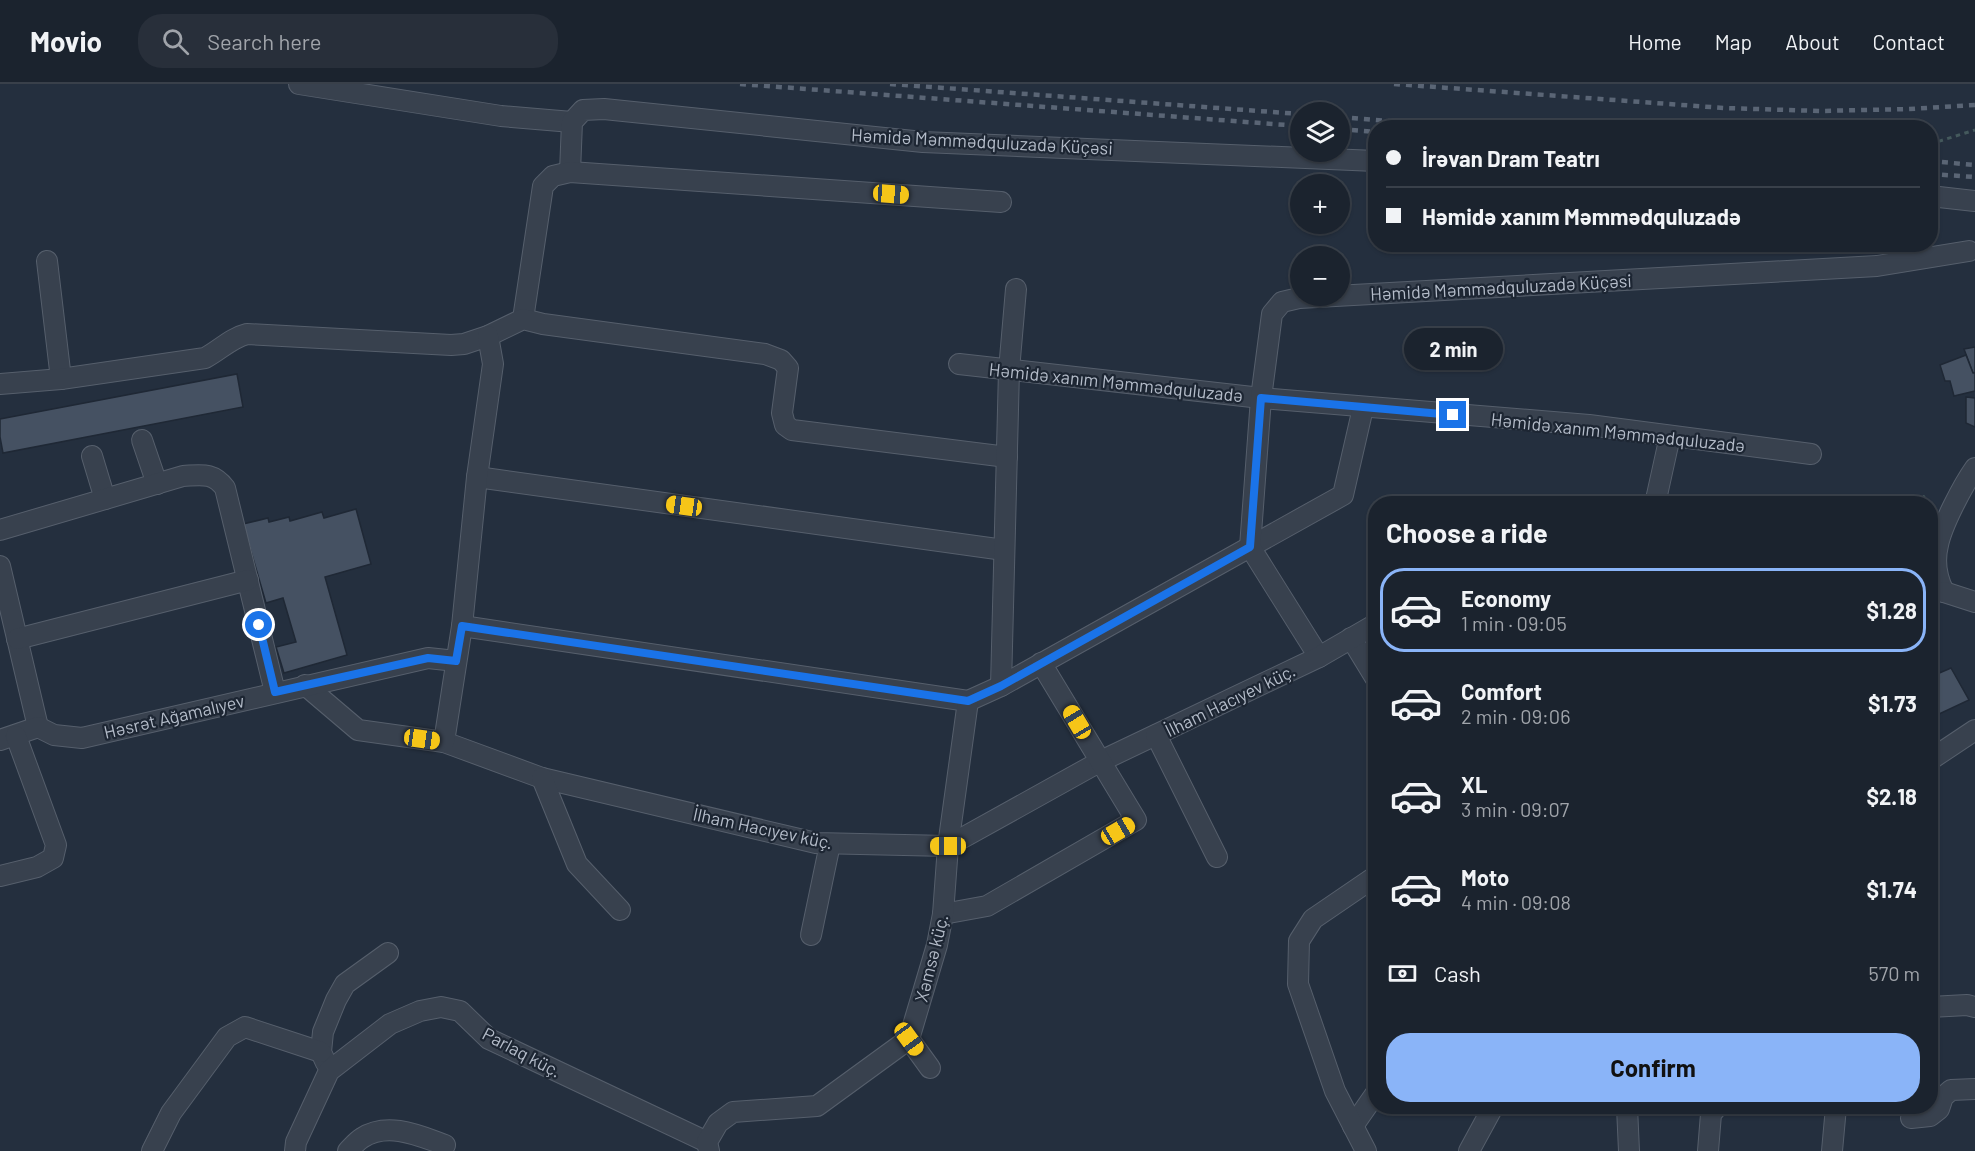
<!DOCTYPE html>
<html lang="en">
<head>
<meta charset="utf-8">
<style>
  :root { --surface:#1b232e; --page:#282f3a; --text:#f1f3f6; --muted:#a0a4aa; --line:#39404a; --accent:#8ab4f8 }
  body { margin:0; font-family:Barlow,sans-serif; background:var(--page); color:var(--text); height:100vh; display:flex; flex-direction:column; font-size:22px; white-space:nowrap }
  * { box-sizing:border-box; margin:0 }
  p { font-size:20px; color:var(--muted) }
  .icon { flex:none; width:33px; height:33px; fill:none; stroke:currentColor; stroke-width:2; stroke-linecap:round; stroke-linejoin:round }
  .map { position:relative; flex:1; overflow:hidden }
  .panel { position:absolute; left:1368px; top:412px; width:570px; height:618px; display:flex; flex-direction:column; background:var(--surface); border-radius:24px; box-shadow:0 2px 4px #0004,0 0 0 2px var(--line) }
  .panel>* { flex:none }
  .hud { position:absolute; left:1368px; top:36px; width:570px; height:132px; border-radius:24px; box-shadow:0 2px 4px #0004,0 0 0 2px var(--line); display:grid; align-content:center; height:132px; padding:0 18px; background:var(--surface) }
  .fabs { position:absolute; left:1290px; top:18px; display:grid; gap:12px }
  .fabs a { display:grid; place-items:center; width:60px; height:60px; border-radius:50%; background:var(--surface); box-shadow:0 2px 4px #0004,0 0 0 2px var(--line); font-size:30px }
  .end { position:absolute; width:27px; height:27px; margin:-14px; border:8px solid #1a73e8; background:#fff; box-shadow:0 0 0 3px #fff }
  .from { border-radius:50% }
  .bubble { position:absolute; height:42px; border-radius:21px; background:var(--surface); box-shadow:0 2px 4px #0004,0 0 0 2px var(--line); font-size:20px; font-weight:700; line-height:42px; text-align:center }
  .car { position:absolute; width:18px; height:36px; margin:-18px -9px; border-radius:8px; box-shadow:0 0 4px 2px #0007; background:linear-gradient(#f5c518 24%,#345 0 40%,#f5c518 0 76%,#345 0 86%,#f5c518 0) }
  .hud b { display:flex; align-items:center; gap:21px; height:57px; font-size:22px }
  .hud b+b { border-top:2px solid var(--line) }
  .hud i { width:15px; height:15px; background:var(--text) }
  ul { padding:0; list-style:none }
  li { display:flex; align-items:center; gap:18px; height:84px; margin:0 12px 9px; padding:0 6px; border:3px solid transparent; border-radius:24px }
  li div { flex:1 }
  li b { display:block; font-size:22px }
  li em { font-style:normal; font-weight:700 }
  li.selected { border-color:var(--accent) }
  li>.icon { width:54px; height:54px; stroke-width:1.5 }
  h2 { padding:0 18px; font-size:27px; line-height:72px }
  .pay { display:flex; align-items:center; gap:15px; height:66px; padding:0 18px; font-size:22px }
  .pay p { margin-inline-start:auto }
  .action { display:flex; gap:12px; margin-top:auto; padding:12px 18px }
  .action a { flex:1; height:69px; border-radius:24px; background:var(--accent); color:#111; font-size:24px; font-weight:700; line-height:69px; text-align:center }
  header { display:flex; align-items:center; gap:36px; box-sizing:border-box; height:84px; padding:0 30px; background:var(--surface); border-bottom:2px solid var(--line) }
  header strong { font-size:28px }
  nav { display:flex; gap:33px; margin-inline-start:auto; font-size:21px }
  .search { width:420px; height:54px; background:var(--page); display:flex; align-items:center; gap:15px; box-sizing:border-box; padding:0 21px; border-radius:24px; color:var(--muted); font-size:22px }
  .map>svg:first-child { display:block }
  .building { fill:#455162; stroke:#1f2835; stroke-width:1.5 }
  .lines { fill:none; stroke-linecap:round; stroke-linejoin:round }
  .minor-casing { stroke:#565f6c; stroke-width:22 }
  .path { stroke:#44595c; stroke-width:3; stroke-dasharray:4.5 4.5; stroke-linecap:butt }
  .minor { stroke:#38414e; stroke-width:20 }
  .rail { stroke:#5a6575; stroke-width:4.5; stroke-dasharray:6 6; stroke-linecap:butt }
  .route { stroke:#1a73e8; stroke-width:8 }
  .labels { text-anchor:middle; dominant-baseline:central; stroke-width:4.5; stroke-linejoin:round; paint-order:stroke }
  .street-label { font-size:18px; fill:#b4bcc9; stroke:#1d2633 }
</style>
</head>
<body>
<header>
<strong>Movio</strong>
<div class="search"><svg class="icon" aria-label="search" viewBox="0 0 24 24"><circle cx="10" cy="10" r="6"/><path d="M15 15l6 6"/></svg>Search here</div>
<nav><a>Home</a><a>Map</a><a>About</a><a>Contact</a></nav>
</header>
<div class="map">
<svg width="1975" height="1067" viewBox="0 0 1975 1067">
  <rect width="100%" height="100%" fill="#242f3e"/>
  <!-- building -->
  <g class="building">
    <path d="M1975,263V289H1973L1964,265Z"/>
    <path d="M1966,271L1973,289H1975V307L1954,312L1950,297H1945L1940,281Z"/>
    <path d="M237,290L243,323L3,369L0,353V335Z"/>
    <path d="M1966,313L1975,314V343L1966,339Z"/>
    <path d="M356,425L371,480L325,493L347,571L284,589L276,563L296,558L283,514L266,519L243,440L268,434L269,438L289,433L290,437L322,428L324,434Z"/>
    <path d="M1951,584L1969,616L1937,631L1930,619V593Z"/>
  </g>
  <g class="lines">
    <defs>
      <g id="minor">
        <path d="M299,0L501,32L572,38"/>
        <path d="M570,88L572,38L583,26L604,25L923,58L1376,77"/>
        <path d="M1930,112L1975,117"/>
        <path d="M47,177L61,295"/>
        <path d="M523,235L543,102L553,92L570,88L1001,118"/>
        <path d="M959,280L1261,314L1589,341L1811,370"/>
        <path d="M0,300L61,295L205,274C220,266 231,254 247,250L451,261L464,260L488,252L523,235L543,240L765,270L781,276L788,284L782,329L785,341L792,346L1007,373"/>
        <path d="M142,356L157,400"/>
        <path d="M92,372L105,415"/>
        <path d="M477,393L1004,466"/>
        <path d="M1655,420L1670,352"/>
        <path d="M0,446L183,392C202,391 213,388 225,404L275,608"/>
        <path d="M0,482L38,643"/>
        <path d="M1944,508C1937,494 1934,477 1938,461C1942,441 1963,401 1975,384"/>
        <path d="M1944,508L1975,518"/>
        <path d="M462,542L968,617L1001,602L1343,411L1363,324"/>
        <path d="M1351,554L1376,595"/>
        <path d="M17,555L248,496"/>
        <path d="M1319,573L1250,463L1261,314L1272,230L1282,218L1299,214L1877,182L1969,167"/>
        <path d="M305,601L358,646L444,658L542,694L816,759L948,762L1101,677L1319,573L1376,540"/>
        <path d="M1001,602L1009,286L1016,205"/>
        <path d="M1156,651L1217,773"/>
        <path d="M0,656L38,643L54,651L82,654L428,574L456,577"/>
        <path d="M444,658L462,542L477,393L493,280L488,252"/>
        <path d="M1930,676L1975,646"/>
        <path d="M542,694L577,780L620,826"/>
        <path d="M0,792L37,783L53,774L56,761L16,652"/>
        <path d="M943,830L987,822L1136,736L1041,579"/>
        <path d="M811,851L830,760"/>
        <path d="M1930,923L1967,921L1975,923"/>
        <path d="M909,955L930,984"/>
        <path d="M326,979L321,968L323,948L336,916L345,900L388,869"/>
        <path d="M1627,1023L1629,1067"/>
        <path d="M1911,1034L1930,1032L1939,1025L1943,1013L1951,1006L1975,1005"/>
        <path d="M1353,1042L1376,1009"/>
        <path d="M152,1067L171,1029L227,953L245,943L321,968"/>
        <path d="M295,1067L296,1058L329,987L390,940L420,927L441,923L460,927L489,955L707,1058"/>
        <path d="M348,1067C352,1063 357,1057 362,1054C388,1037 420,1052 445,1061"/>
        <path d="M709,1067L707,1058L718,1039L733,1028L817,1022L909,955L937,861L943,830L948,762L968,617"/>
        <path d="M1366,1067L1335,1007L1298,900L1299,857L1313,835L1376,792"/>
        <path d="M1469,1067L1493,1023"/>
        <path d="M1708,1067L1711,1030L1717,1023"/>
        <path d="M1832,1067L1836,1023"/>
      </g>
    </defs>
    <!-- minor casing -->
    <use href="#minor" class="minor-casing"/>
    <!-- path -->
    <g class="path">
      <path d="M1930,60L1975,46"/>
      <path d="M1914,420L1925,412"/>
    </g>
    <!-- minor -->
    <use href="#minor" class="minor"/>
    <!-- rail -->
    <g class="rail">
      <path d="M740,0L1300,42"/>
      <path d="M890,0L1300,30"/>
      <path d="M1394,0L1724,24L1820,27L1909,25L1975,21"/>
      <path d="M1340,33L1476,44"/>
      <path d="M1340,45L1376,48"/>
      <path d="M1930,77L1975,81"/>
      <path d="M1930,90L1975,93"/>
    </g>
  </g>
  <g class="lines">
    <!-- route -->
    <path class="route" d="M259,541L275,608L428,574L456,577L462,542L968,617L1001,602L1250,463L1261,314L1453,331"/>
  </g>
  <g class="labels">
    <!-- street labels -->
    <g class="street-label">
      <text transform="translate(982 57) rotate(3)">Həmidə Məmmədquluzadə Küçəsi</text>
      <text transform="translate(1501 203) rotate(-3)">Həmidə Məmmədquluzadə Küçəsi</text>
      <text transform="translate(1116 298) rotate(6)">Həmidə xanım Məmmədquluzadə</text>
      <text transform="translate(1618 348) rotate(6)">Həmidə xanım Məmmədquluzadə</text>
      <text transform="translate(1230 616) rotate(-26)">İlham Hacıyev küç.</text>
      <text transform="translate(174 632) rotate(-13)">Həsrət Ağamalıyev</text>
      <text transform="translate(763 744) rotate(12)">İlham Hacıyev küç.</text>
      <text transform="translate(931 874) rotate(-76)">Xəmsə küç.</text>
      <text transform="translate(522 968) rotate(28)">Parlaq küç.</text>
    </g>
  </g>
</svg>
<div class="fabs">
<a><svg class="icon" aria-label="layers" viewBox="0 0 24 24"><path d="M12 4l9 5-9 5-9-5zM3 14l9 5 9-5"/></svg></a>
<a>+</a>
<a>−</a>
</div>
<i class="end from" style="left:259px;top:541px"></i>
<i class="end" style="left:1453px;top:331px"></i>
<div class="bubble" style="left:1404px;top:244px;width:99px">2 min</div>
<i class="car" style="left:891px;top:110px;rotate:94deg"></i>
<i class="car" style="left:684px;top:422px;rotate:278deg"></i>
<i class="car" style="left:1077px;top:638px;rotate:329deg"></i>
<i class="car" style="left:422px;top:655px;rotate:98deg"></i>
<i class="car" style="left:1118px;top:747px;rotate:60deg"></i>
<i class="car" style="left:948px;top:762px;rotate:270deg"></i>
<i class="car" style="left:909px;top:955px;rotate:144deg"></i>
<div class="hud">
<b><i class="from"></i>İrəvan Dram Teatrı</b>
<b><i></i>Həmidə xanım Məmmədquluzadə</b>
</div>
<section class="panel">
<h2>Choose a ride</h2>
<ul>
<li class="selected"><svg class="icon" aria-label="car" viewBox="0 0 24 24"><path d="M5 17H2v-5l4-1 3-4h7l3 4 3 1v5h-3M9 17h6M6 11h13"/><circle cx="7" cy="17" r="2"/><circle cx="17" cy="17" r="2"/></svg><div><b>Economy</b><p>1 min · 09:05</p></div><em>$1.28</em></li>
<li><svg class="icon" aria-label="car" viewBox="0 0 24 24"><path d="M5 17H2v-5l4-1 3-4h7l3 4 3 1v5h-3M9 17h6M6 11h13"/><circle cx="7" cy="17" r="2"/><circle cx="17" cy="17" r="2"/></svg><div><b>Comfort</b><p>2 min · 09:06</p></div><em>$1.73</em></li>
<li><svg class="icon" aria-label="car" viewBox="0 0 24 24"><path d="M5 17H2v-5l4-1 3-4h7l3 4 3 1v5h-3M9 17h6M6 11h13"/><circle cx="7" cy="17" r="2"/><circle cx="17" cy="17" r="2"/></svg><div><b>XL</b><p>3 min · 09:07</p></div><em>$2.18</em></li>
<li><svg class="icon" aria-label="car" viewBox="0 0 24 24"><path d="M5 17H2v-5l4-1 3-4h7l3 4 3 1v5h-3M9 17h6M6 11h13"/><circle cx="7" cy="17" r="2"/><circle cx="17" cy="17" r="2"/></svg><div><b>Moto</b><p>4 min · 09:08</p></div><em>$1.74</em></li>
</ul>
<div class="pay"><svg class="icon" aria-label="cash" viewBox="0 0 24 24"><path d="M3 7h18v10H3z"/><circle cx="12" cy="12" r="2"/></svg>Cash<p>570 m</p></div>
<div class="action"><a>Confirm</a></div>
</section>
</div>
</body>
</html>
